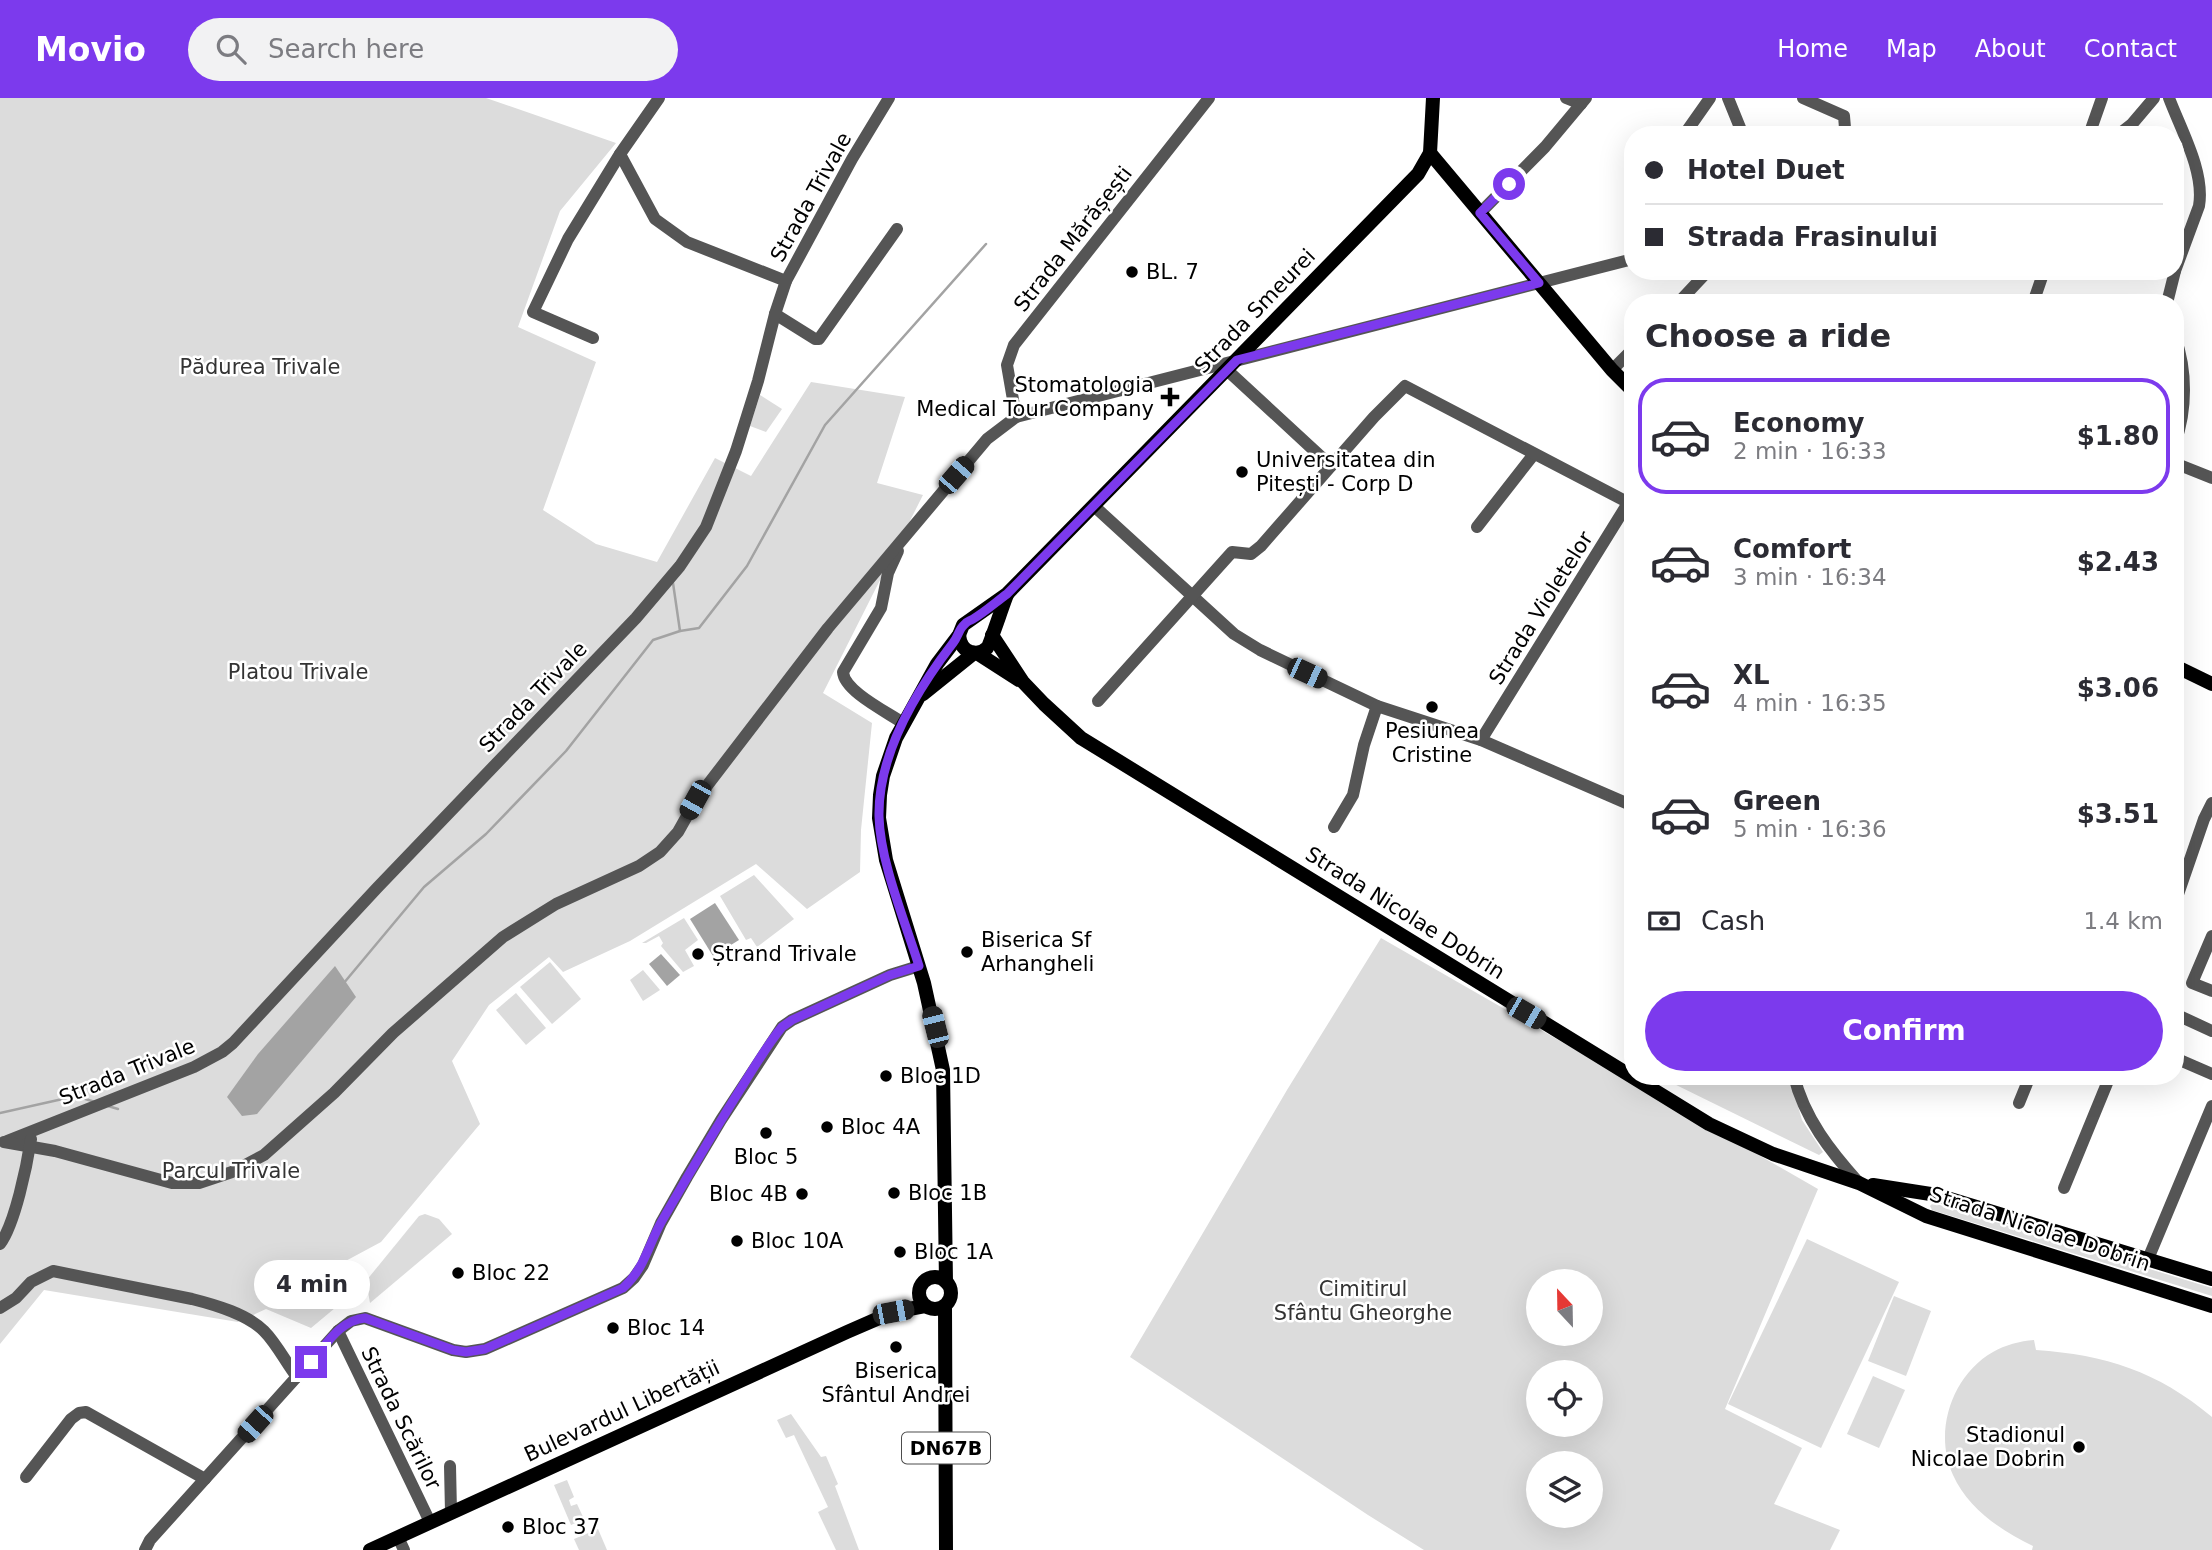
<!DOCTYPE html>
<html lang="en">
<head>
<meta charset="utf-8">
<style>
  :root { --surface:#fff; --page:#f2f2f3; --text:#2b2b33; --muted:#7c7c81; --line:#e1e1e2; --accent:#7c3aed }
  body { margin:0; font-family:"DejaVu Sans",sans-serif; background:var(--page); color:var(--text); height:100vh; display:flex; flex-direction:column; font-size:26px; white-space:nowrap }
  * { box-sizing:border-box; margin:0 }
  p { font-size:23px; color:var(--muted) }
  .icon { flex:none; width:38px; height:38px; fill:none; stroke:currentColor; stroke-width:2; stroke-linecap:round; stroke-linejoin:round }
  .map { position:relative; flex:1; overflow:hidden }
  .drawer { position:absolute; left:1624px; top:196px; width:560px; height:791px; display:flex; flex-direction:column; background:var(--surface); border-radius:28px; box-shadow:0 7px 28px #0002 }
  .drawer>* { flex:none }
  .banner { position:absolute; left:1624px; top:28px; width:560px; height:154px; border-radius:28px; box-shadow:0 7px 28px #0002; display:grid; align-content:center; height:154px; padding:0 21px; background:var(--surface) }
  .needle { width:46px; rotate:338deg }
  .controls { position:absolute; left:1526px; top:1171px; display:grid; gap:14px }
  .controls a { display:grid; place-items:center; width:77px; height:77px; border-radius:50%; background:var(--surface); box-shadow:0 7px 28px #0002; font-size:35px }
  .end { position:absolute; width:32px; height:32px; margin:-16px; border:9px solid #7c3aed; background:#fff; box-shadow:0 0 0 4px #fff }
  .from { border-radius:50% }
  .bubble { position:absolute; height:49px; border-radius:24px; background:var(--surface); box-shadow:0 7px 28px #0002; font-size:23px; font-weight:800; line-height:49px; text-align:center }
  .car { position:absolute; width:21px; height:42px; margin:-21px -10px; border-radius:9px; box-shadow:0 0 5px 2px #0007; background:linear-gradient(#222 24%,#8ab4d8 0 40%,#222 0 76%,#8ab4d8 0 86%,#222 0) }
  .banner b { display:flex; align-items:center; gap:24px; height:66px; font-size:26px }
  .banner b+b { border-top:2px solid var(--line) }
  .banner i { width:18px; height:18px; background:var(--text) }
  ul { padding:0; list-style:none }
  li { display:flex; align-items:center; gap:21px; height:116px; margin:0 14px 10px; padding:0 7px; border:4px solid transparent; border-radius:28px }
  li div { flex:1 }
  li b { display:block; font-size:26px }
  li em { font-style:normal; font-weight:800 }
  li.selected { border-color:var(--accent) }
  li>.icon { width:63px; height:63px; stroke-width:1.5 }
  h2 { padding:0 21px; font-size:32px; line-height:84px }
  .pay { display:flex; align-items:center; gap:18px; height:77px; padding:0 21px; font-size:26px }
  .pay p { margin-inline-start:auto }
  .action { display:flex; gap:14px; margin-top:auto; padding:14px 21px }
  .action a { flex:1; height:80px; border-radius:42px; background:var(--accent); color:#fff; font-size:28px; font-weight:800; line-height:80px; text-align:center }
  header { display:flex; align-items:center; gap:42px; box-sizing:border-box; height:98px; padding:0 35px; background:var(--accent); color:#fff }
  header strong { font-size:33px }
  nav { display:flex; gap:38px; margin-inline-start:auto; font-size:24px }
  .search { width:490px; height:63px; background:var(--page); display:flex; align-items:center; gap:18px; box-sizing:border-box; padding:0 24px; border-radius:38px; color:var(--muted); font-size:26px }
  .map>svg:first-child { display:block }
  .green { fill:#dcdcdc; fill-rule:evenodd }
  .water { fill:#a3a3a3 }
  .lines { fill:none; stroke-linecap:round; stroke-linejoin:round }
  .stream { stroke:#a3a3a3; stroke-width:2.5 }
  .minor { stroke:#555; stroke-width:12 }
  .major { stroke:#000; stroke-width:14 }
  .route { stroke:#7c3aed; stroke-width:9 }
  .poi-dot { fill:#000; stroke:#fff; stroke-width:2.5 }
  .labels { text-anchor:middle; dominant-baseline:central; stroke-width:5; stroke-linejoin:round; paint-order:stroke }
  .shield { fill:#fff; stroke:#4c4c4c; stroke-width:2 }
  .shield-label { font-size:19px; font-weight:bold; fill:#000 }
  .street-label { font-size:21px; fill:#000; stroke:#fff }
  .poi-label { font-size:21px; fill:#000; stroke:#fff; text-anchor:start }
  .park-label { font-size:21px; fill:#333; stroke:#fff }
</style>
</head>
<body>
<header>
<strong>Movio</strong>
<div class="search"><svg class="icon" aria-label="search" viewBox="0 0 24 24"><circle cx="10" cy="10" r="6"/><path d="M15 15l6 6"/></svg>Search here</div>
<nav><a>Home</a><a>Map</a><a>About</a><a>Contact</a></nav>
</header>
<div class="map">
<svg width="2212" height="1452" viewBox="0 0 2212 1452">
  <rect width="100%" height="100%" fill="#fff"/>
  <!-- green -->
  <g class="green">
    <path d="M0,0H486L616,45L560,113L518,229L596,264L543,412L596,446L657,464L715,360L751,378L811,284L905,299L877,385L923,397L823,595L872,625L861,732L860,774L807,811L756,766L630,843L563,874L549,859L489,907L452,963L480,1026L381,1144L340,1166L341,1205L311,1230L266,1211L238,1224L44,1192L0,1246Z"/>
    <path d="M760,297L782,311L766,334L750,328Z"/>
    <path d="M754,777L794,821L757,849L751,840L746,842L720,798Z"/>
    <path d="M684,820L698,842L685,852L694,868L683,874L661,848L663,845L659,838L646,845H642Z"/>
    <path d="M1381,840L1818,1091L1725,1311L1802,1350L1774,1406L1840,1432L1830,1452H1424L1368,1417L1130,1259L1287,992ZM1538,1183H1591V1236H1538ZM1538,1274H1591V1326H1538ZM1538,1365H1591V1418H1538Z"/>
    <path d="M550,864L581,901L552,926L520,889Z"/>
    <path d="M643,872L660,892L643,903L630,882Z"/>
    <path d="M516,895L546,930L526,947L496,912Z"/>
    <path d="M1688,978H1789L1802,1022L1823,1054L1819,1057L1666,982Z"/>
    <path d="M1933,1105L2212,1190V1198L1932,1112L1930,1108Z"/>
    <path d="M425,1116L439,1121L452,1136L370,1205L366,1183L419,1118Z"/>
    <path d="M1807,1141L1899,1184L1821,1350L1728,1306Z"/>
    <path d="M1894,1198L1931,1213L1906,1278L1868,1263Z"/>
    <path d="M2034,1242L2036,1252C2106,1257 2157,1273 2212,1319V1452H2032L2033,1448C2002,1433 1968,1411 1953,1377C1933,1334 1952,1277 1993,1254C2005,1247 2020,1243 2034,1242Z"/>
    <path d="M1873,1278L1905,1292L1879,1350L1847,1336Z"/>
    <path d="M791,1316L821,1359L826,1358L838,1386L835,1388L859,1452H836L818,1414L828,1409L794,1337L786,1340L777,1322Z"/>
    <path d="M567,1382L574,1399L569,1402L571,1408L577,1406L584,1421L571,1427L554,1387Z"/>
    <path d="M598,1431L607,1452H579L574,1441Z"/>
  </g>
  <!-- water -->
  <g class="water">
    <path d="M715,805L739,842L713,858L690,821Z"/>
    <path d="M661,856L680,877L667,888L649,866Z"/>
    <path d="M335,868L356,899L257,1016L242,1018L227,999L258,956Z"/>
  </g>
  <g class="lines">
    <!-- stream -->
    <g class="stream">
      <path d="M673,485L680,533"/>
      <path d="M343,886L424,789L486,736L566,653L653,542L680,533L699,530L747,468L825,327L986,146"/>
      <path d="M108,1008L118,1011"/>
      <path d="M0,1015L76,998L95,1004"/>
    </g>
    <!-- minor -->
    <g class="minor">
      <path d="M1566,0L1581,6"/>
      <path d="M1728,0L1743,37"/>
      <path d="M1803,0L1844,18L1845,30L1838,37"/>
      <path d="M2169,0C2181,32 2205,74 2199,108L2175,173"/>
      <path d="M1684,37L1710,0"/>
      <path d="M2089,37L2102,0"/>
      <path d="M2118,37L2132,26L2154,0"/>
      <path d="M620,56L655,121L687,144L786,183"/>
      <path d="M1480,115L1545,49L1586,0"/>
      <path d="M1678,205L1708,173"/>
      <path d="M2033,205L2044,173"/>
      <path d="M2167,205L2175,173"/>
      <path d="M775,216L815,241H819L897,131"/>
      <path d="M2175,239C2187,272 2187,312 2175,345"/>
      <path d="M593,240L533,214L568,141L620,56L659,0"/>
      <path d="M1227,272L1331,368"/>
      <path d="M1612,272L1633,251"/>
      <path d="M1016,319L1007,267L1014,247L1209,0"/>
      <path d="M2177,366L2212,380"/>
      <path d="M1094,408L1234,536L1260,552L1377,608L1481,642L1633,708"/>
      <path d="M1477,429L1534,356"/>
      <path d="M898,453L888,475L881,510L843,574C844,593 887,614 903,625"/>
      <path d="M1098,603L1232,454L1251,456L1261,448L1374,319L1405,288L1633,407"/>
      <path d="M1481,642L1633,397"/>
      <path d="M1334,729L1353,697L1364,647L1377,608"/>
      <path d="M2175,805L2204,721L2212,705"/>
      <path d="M2212,838L2192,885L2212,893"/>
      <path d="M2175,916L2212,933"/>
      <path d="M2175,960L2212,976"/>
      <path d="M1794,978C1804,1020 1831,1054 1859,1085"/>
      <path d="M2019,1005L2030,978"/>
      <path d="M7,1043L194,969L222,954L233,945L377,790L636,520L680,468L706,429L736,353L758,283L775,216L786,183L852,61L889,0"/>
      <path d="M4,1044L55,1053L172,1085H199L232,1074L264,1057L334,995L393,935L503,839L556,806L639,768L660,754L678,734L696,702L828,530L987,341L1016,319L1633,161"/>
      <path d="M2064,1090L2110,978"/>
      <path d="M0,1146C15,1126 27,1067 31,1041"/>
      <path d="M2148,1161L2212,1008"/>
      <path d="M0,1210L16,1200L31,1184L53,1173L192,1201C216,1207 247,1216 264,1233C277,1246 286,1265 297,1279"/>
      <path d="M338,1233L430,1424"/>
      <path d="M450,1368L451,1414"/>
      <path d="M26,1379L71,1321L79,1315L86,1314L205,1381"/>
      <path d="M398,1439L404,1452"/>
      <path d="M145,1452L150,1442L338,1233L351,1223L365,1220L453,1252L466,1254L485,1251L623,1190L634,1180L643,1167L661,1125L687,1079L721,1022L782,929L792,922L890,877L919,868"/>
    </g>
    <!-- major -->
    <g class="major">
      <path d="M1430,55L1612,272L1633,293"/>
      <path d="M959,537C960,545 963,552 971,554C977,556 983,554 987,550C990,547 1003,506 1007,497"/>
      <path d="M992,537L1023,584L1044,606L1081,640L1709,1026L1773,1056L1859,1085L1926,1118L2212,1208"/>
      <path d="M977,555L1019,582"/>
      <path d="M2175,568L2212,586"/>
      <path d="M923,596L974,555"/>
      <path d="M1873,1087L1937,1097L2212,1181"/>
      <circle cx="935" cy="1195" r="16"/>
      <path d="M946,1184L943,972L924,885L886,762L879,720L880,697L883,678L896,640L937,566L959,537L963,527L1007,496L1418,76L1430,55L1433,0"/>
      <path d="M945,1208L946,1452"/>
      <path d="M370,1452L847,1234L893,1214L925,1208"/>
    </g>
  </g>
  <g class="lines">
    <!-- route -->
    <path class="route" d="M311,1264C326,1247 340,1222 365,1220L453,1252L466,1254L485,1251L623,1190C646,1169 648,1146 663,1121C689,1076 715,1031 743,987C755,968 767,947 782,929L792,922L890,877L919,868C905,823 880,764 879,718C878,655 916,593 953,545C958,539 959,531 964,527C968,522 968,524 973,521C985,514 996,504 1007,496L1237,262L1539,185L1480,115L1509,86"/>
  </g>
  <!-- markers -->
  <g class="poi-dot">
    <circle cx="1132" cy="174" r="7"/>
    <path d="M1166.5 288.5h7v7h7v7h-7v7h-7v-7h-7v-7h7z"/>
    <circle cx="1242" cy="374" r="7"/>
    <circle cx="1432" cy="609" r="7"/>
    <circle cx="967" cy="854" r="7"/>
    <circle cx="698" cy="856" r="7"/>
    <circle cx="886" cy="978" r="7"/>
    <circle cx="827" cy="1029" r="7"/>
    <circle cx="766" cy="1035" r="7"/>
    <circle cx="894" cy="1095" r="7"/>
    <circle cx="802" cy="1096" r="7"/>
    <circle cx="737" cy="1143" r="7"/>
    <circle cx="900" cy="1154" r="7"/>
    <circle cx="458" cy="1175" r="7"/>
    <circle cx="613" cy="1230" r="7"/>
    <circle cx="896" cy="1249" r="7"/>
    <circle cx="2079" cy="1349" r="7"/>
    <circle cx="508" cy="1429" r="7"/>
  </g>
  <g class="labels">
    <!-- shield labels -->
    <rect class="shield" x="902" y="1334.5" width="88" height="31" rx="5"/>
    <g class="shield-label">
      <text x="946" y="1350">DN67B</text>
    </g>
    <!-- street labels -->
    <g class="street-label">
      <text transform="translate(811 99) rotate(-61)">Strada Trivale</text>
      <text transform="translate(1073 141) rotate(-52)">Strada Mărășești</text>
      <text transform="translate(1255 213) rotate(-46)">Strada Smeurei</text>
      <text transform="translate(1541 510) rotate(-58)">Strada Violetelor</text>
      <text transform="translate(533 599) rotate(-46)">Strada Trivale</text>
      <text transform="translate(1405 815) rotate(32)">Strada Nicolae Dobrin</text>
      <text transform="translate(127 974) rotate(-22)">Strada Trivale</text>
      <text transform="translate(2040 1131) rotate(18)">Strada Nicolae Dobrin</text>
      <text transform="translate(622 1313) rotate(-25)">Bulevardul Libertății</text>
      <text transform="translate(401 1320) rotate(64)">Strada Scărilor</text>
    </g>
    <!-- poi labels -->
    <g class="poi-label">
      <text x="1146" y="174">BL. 7</text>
      <text x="1154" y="287" text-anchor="end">Stomatologia<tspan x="1154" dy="24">Medical Tour Company</tspan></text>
      <text x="1256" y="362">Universitatea din<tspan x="1256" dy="24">Pitești - Corp D</tspan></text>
      <text x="1432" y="633" text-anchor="middle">Pesiunea<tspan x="1432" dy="24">Cristine</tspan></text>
      <text x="981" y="842">Biserica Sf<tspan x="981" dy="24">Arhangheli</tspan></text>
      <text x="712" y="856">Ștrand Trivale</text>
      <text x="900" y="978">Bloc 1D</text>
      <text x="841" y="1029">Bloc 4A</text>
      <text x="766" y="1059" text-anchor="middle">Bloc 5</text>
      <text x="908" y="1095">Bloc 1B</text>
      <text x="788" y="1096" text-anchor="end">Bloc 4B</text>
      <text x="751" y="1143">Bloc 10A</text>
      <text x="914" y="1154">Bloc 1A</text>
      <text x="472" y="1175">Bloc 22</text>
      <text x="627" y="1230">Bloc 14</text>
      <text x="896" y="1273" text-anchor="middle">Biserica<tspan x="896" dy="24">Sfântul Andrei</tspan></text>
      <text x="2065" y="1337" text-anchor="end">Stadionul<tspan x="2065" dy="24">Nicolae Dobrin</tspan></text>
      <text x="522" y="1429">Bloc 37</text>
    </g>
    <!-- park labels -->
    <g class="park-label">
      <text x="260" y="269">Pădurea Trivale</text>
      <text x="298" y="574">Platou Trivale</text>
      <text x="231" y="1073">Parcul Trivale</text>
      <text x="1363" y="1191">Cimitirul<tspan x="1363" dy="24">Sfântu Gheorghe</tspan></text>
    </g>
  </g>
</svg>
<div class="controls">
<a><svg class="needle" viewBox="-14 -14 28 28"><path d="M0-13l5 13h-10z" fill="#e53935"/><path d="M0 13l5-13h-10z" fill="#7c7c81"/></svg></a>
<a><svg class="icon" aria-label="locate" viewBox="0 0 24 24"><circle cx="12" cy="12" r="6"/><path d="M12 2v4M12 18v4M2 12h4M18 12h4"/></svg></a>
<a><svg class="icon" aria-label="layers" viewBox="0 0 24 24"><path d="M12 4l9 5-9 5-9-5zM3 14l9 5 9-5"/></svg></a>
</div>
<i class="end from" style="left:1509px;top:86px"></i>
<i class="end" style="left:311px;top:1264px"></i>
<div class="bubble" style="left:254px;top:1162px;width:116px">4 min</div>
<i class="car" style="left:956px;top:377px;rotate:41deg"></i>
<i class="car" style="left:1307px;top:575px;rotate:115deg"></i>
<i class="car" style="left:695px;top:702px;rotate:209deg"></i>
<i class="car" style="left:1526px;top:915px;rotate:120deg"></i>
<i class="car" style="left:935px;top:929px;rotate:346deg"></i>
<i class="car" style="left:893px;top:1214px;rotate:79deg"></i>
<i class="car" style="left:255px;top:1326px;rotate:222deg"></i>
<div class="banner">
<b><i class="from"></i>Hotel Duet</b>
<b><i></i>Strada Frasinului</b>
</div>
<section class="drawer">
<h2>Choose a ride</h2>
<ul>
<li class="selected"><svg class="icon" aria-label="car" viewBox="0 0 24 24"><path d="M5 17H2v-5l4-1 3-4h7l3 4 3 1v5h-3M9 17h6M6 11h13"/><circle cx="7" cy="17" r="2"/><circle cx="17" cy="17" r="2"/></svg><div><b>Economy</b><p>2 min · 16:33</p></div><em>$1.80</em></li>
<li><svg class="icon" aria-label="car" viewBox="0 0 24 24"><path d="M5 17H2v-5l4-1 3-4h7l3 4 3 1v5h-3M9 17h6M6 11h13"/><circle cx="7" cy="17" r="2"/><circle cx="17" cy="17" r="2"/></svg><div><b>Comfort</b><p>3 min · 16:34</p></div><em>$2.43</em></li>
<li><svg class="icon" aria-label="car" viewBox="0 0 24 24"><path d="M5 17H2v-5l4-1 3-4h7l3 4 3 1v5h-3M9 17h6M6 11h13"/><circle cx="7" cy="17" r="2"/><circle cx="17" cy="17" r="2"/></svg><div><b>XL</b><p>4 min · 16:35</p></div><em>$3.06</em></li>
<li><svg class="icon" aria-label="car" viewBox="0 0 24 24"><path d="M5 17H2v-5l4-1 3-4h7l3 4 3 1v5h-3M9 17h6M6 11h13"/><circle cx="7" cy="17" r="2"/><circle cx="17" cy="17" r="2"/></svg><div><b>Green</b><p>5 min · 16:36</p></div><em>$3.51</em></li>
</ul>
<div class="pay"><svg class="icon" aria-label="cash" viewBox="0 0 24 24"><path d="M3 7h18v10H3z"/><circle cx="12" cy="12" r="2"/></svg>Cash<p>1.4 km</p></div>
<div class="action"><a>Confirm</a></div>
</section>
</div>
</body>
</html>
